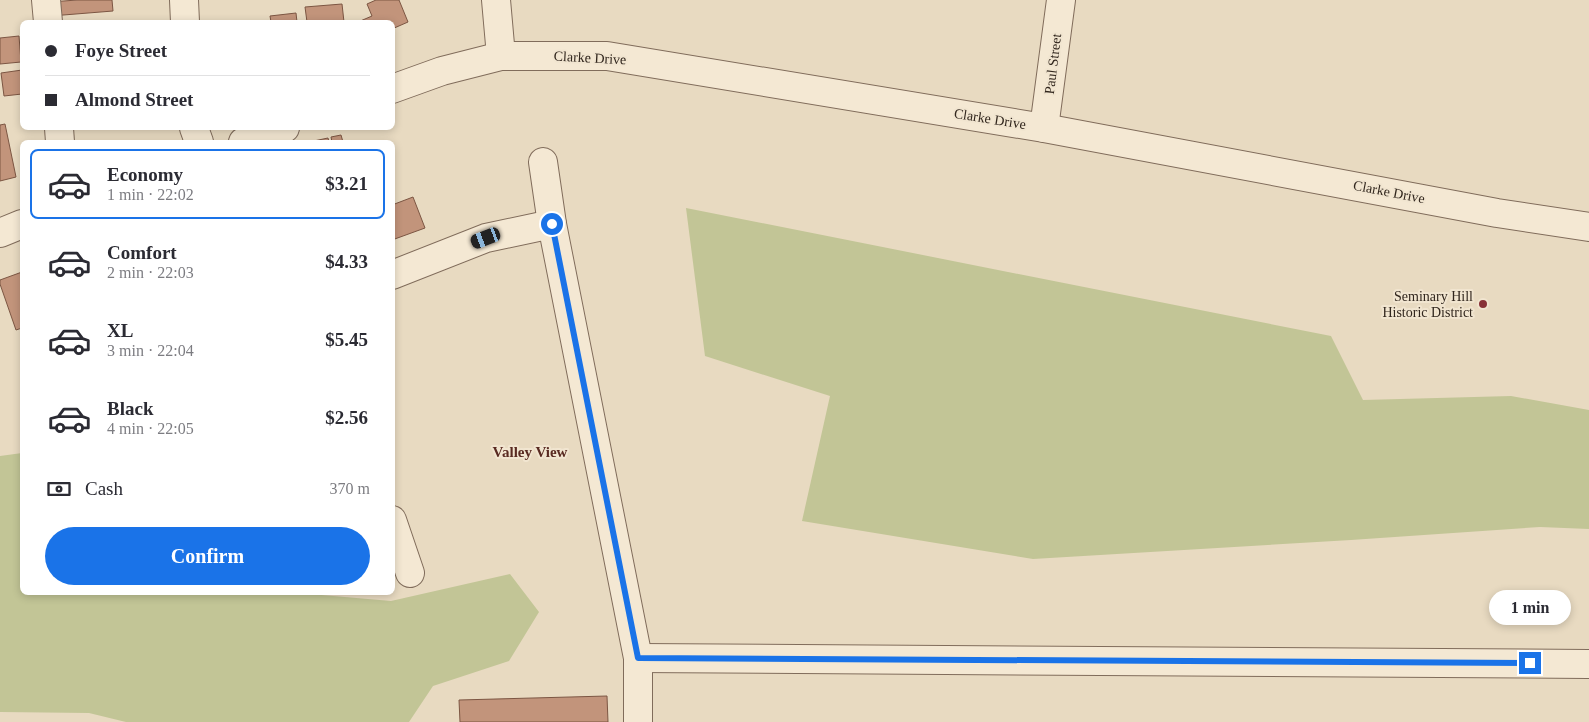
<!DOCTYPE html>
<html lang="en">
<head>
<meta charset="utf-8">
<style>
  :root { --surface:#fff; --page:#f7f7f7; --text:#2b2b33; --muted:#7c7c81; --line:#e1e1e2; --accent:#1a73e8 }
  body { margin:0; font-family:"Times New Roman",serif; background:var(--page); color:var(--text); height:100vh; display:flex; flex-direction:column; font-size:19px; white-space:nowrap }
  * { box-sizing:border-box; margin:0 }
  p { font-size:16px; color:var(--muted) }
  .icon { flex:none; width:28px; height:28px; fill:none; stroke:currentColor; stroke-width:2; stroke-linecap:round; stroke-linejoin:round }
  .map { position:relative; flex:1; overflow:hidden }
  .drawer { position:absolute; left:20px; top:140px; width:375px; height:455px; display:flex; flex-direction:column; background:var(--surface); border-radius:8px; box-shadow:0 2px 8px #0003 }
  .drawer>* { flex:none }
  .guide { position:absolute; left:20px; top:20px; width:375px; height:110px; border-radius:8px; box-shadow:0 2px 8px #0003; display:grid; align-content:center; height:110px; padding:0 25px; background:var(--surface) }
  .end { position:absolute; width:22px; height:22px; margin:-11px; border:6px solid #1a73e8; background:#fff; box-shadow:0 0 0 2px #fff }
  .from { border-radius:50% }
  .bubble { position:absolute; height:35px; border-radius:18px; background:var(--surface); box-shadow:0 2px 8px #0003; font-size:16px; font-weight:800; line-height:35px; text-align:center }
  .car { position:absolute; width:15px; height:30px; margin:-15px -8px; border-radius:6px; box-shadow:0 0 4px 1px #0007; background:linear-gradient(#222 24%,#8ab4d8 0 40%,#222 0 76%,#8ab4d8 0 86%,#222 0) }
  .guide b { display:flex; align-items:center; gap:18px; height:48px; font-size:19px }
  .guide b+b { border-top:1px solid var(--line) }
  .guide i { width:12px; height:12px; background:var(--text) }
  ul { padding:9px 0 0; list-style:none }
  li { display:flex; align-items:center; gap:15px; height:70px; margin:0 10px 8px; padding:0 15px; border:2px solid transparent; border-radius:8px }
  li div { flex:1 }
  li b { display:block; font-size:19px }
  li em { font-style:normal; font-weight:800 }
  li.on { border-color:var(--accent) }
  li>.icon { width:45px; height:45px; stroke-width:1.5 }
  .pay { display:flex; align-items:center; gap:12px; height:55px; padding:0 25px; font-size:19px }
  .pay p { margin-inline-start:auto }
  .action { display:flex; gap:10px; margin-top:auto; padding:10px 25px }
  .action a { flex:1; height:58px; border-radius:30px; background:var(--accent); color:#fff; font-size:20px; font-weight:800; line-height:58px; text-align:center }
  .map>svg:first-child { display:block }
  .green { fill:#c2c596 }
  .building { fill:#c2947b; stroke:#7c5643 }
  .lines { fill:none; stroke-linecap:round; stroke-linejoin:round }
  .minor-casing { stroke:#806c5b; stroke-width:30 }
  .minor { stroke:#f4e8d3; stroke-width:28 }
  .route { stroke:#1a73e8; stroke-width:6 }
  .poi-dot { fill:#883137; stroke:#f1e5d0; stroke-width:2 }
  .labels { text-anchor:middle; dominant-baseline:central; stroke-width:4; stroke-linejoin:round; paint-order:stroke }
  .street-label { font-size:14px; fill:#31261d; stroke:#f1e5d0 }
  .poi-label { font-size:14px; fill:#31261d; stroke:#f1e5d0; text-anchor:end }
  .neighbourhood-label { font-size:15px; font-weight:bold; fill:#592a21; stroke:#f1e5d0 }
</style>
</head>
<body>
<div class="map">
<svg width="1589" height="722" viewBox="0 0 1589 722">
  <rect width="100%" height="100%" fill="#e8dac1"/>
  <!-- green -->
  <g class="green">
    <path d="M686,208L1331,336L1363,400L1511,396L1589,410V529L1540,527L1351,540L1033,559L802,521L830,396L705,356Z"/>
    <path d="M22,453V592H287L391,601L510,574L539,612L509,661L433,686L409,722H126L89,713L0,712V456Z"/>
  </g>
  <!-- building -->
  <g class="building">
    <path d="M77,0H112L113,11L51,16L50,2Z"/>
    <path d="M376,0H399L408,22L392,29V22H358L372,16L367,4Z"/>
    <path d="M342,4L344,22H307L305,7Z"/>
    <path d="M296,13L297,22H271L270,16Z"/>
    <path d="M19,36L21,62L0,64V38Z"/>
    <path d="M22,70V94L4,96L1,73Z"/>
    <path d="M5,124L16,177L0,181V125Z"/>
    <path d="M341,135L343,142H332L331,137Z"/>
    <path d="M328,138L329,142H309Z"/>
    <path d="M413,197L425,228L392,240V205Z"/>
    <path d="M22,272V328L16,330L0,284V280Z"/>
    <path d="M607,696L608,722H460L459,700Z"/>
  </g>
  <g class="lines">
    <defs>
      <g id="minor">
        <path d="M46,0L48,22"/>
        <path d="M184,0L185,22"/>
        <path d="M496,0L501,56"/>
        <path d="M392,89L442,71L501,56H607L1044,128L1497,213L1589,227"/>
        <path d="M59,128L60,142"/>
        <path d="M194,128L199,142"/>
        <path d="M1044,128L1061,0"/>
        <path d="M243,142L285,128"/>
        <path d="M543,162L552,224L638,658V722"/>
        <path d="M0,233L22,224"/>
        <path d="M392,275L486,238L552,224"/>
        <path d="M392,520L410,573"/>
        <path d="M638,658L1589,664"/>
      </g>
    </defs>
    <!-- minor casing -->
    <use href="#minor" class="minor-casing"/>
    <!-- minor -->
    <use href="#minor" class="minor"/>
  </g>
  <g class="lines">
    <!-- route -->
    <path class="route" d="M552,224L638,658L1530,663"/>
  </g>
  <!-- markers -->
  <circle class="poi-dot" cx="1483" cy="304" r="5"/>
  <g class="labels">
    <!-- street labels -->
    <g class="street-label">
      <text transform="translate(590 58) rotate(3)">Clarke Drive</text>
      <text transform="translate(1053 64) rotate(-83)">Paul Street</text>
      <text transform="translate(990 119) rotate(9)">Clarke Drive</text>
      <text transform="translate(1389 192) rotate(11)">Clarke Drive</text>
    </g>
    <!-- poi labels -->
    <g class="poi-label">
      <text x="1473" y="296">Seminary Hill<tspan x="1473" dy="16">Historic District</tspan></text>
    </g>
    <!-- neighbourhood labels -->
    <g class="neighbourhood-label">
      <text x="530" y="452">Valley View</text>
    </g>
  </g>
</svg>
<i class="end from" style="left:552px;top:224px"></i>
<i class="end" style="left:1530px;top:663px"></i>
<div class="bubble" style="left:1489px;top:590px;width:82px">1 min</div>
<i class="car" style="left:486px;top:238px;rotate:249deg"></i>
<div class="guide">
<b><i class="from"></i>Foye Street</b>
<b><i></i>Almond Street</b>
</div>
<section class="drawer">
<ul>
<li class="on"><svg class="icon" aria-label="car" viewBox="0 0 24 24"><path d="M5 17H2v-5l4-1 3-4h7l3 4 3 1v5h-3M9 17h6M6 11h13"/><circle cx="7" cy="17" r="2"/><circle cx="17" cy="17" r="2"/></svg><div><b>Economy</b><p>1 min · 22:02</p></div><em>$3.21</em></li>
<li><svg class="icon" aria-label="car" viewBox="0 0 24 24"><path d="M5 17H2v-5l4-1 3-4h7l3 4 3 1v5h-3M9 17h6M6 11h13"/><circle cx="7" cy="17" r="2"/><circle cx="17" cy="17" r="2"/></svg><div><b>Comfort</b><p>2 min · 22:03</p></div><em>$4.33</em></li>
<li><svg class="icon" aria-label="car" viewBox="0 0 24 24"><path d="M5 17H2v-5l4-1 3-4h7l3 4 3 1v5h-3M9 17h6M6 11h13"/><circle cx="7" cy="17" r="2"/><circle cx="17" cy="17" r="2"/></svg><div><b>XL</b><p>3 min · 22:04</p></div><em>$5.45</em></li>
<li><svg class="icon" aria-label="car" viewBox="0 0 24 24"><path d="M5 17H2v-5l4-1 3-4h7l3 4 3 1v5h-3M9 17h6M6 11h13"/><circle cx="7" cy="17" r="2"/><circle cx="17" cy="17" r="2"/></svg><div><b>Black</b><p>4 min · 22:05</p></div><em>$2.56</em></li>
</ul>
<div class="pay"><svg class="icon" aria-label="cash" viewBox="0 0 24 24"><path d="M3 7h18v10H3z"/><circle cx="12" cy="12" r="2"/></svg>Cash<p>370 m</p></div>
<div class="action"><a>Confirm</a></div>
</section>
</div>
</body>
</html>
